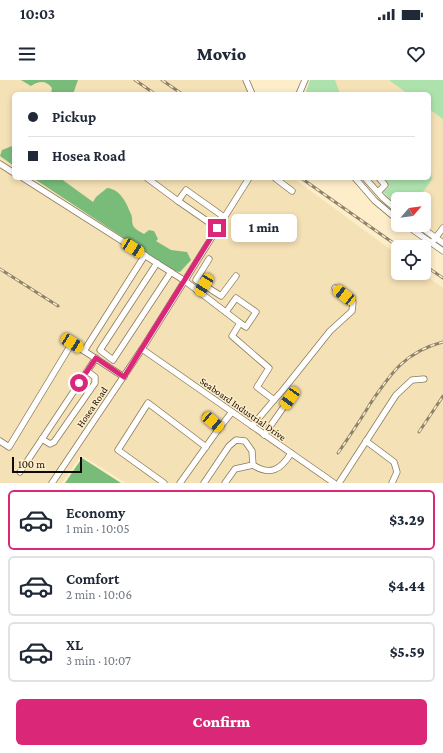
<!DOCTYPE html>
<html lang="en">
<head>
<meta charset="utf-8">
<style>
  :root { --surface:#fff; --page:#f2f2f3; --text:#1f2937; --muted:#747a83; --line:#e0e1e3; --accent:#db2777 }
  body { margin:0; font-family:"Crimson Pro",serif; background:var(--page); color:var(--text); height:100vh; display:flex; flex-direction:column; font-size:15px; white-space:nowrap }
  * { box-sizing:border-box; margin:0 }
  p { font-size:13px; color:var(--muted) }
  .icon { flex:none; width:22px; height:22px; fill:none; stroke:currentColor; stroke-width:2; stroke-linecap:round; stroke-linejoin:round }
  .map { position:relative; height:403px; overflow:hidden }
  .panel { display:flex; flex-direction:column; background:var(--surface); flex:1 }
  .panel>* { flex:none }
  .top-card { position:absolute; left:12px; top:12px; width:419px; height:88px; border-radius:6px; box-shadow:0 2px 6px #0003; display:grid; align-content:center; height:88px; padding:0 16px; background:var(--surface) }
  .needle { width:26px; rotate:62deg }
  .buttons { position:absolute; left:391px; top:112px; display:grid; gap:8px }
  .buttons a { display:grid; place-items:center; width:40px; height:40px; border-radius:6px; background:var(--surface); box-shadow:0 2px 6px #0003; font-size:20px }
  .scale { position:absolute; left:12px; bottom:10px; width:70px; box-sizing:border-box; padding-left:4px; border:2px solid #100b02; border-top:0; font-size:11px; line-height:14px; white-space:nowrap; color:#100b02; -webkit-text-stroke:3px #feedc9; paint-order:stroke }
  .end { position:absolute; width:18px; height:18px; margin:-9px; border:5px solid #db2777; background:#fff; box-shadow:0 0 0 2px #fff }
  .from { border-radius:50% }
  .bubble { position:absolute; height:28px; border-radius:6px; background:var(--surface); box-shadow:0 2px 6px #0003; font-size:13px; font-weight:800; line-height:28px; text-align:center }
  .car { position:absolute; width:12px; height:24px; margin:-12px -6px; border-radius:5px; box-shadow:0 0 3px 1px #0007; background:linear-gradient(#f5c518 24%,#345 0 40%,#f5c518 0 76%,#345 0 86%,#f5c518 0) }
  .top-card b { display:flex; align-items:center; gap:14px; height:38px; font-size:15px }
  .top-card b+b { border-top:1px solid var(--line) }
  .top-card i { width:10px; height:10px; background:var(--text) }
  ul { padding:7px 0 0; list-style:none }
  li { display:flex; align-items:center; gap:12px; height:60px; margin:0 8px 6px; padding:0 8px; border:2px solid var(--line); border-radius:6px }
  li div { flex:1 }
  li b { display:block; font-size:15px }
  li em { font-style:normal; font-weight:800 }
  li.on { border-color:var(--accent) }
  li>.icon { width:36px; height:36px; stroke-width:1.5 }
  .primary-button { display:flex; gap:8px; margin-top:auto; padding:8px 16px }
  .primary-button a { flex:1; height:46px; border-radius:6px; background:var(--accent); color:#fff; font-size:16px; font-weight:800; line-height:46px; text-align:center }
  .status { display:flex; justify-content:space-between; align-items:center; height:28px; padding:0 20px; background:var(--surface); direction:ltr }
  .status svg { height:11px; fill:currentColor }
  header { display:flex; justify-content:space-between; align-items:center; height:52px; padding:0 16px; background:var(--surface); font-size:18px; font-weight:800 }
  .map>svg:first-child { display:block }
  .built { fill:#f5e1b6 }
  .green { fill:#ade2ad }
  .forest { fill:#79bc7a }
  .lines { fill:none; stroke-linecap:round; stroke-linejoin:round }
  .minor-casing { stroke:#8b7b5b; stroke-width:7 }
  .minor { stroke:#fff; stroke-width:5.5 }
  .rail-casing { stroke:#8d826b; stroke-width:3 }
  .rail { stroke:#feedc9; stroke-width:1.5; stroke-dasharray:4.5; stroke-linecap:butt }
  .route { stroke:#db2777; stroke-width:5 }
  .labels { text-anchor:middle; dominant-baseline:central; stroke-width:3; stroke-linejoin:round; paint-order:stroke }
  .street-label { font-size:10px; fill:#100b02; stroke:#feedc9 }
</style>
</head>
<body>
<div class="status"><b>10:03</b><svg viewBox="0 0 49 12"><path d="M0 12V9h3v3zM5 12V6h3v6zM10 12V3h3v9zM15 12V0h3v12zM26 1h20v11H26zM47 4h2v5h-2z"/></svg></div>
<header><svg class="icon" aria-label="menu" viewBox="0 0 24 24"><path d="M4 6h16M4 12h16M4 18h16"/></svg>Movio<svg class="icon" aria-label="heart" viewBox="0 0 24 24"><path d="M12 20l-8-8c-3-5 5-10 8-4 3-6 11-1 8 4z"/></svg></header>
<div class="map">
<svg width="443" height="403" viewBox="0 0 443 403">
  <rect width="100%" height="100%" fill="#feedc9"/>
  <!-- built -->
  <g class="built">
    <path d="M0,0H250L256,14H14V98H293L398,175V193H422L443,208V403H126L81,375L62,403H0Z"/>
    <path d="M312,0H443V166L413,145H424V119H398V134L381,121L361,98H429V14H308Z"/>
  </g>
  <!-- green -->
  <g class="green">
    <path d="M310,0H335L340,14H305Z"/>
    <path d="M389,0H443V39L429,29V14H408Z"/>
    <path d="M429,91L432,94L431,96L433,98L418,119H398V126L383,112V110H386L390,106L382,98H429Z"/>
  </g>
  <!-- forest -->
  <g class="forest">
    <path d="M21,0H78L73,14H51L52,8C46,0 39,1 31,6Z"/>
    <path d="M12,66H14V86L0,76L2,70Z"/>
    <path d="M33,98H60L93,122L96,117L107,108C120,109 126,122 131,134C133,138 131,143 134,147C136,150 141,152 144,154L149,150L154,151L158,159L156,161L171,170L187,172L191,180L180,192L174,191Z"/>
    <path d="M82,378L121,403H65Z"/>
  </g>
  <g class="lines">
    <defs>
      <g id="minor">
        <path d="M246,0L252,14"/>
        <path d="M299,14L305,0"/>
        <path d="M0,84L14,93"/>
        <path d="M23,98L185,201L240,243L232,256L269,288L257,307L274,320L252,346"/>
        <path d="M147,98L178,121L186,110L224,137"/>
        <path d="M275,98L292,111"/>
        <path d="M355,98L375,121L398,140"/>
        <path d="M365,98L383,118L398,131"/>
        <path d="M378,112L385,105L379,98"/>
        <path d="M178,121L217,148"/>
        <path d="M406,145L443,171"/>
        <path d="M418,145L443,163"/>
        <path d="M434,160L443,148"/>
        <path d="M209,179L196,200L221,216L236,196"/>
        <path d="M157,183L100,270L113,280L171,192"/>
        <path d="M226,232L236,218L256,232L246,247L240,243"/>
        <path d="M142,269L334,403"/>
        <path d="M84,271L145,175"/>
        <path d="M87,291L95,297V303L54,362L50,364L42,359L96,278"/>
        <path d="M274,320L283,310L330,251L352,231L353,222L335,208"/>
        <path d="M206,336L220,347L232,332"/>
        <path d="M264,355L290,318"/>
        <path d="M0,361L9,367L72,263L124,297"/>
        <path d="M366,361L394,382L397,392L392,403"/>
        <path d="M20,392L42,359"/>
        <path d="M52,403L142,269L249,98"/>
        <path d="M164,403L118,370L148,323L206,367"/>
        <path d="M180,403L220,347"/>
        <path d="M204,403L229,366L236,360L245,361L252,371L253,385C270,396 281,390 291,373"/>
        <path d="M225,403L235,389L253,385"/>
        <path d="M339,403L396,315L412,300L424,299"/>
      </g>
    </defs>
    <!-- minor casing -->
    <use href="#minor" class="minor-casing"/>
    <!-- minor -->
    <use href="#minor" class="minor"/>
    <defs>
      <g id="rail">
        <path d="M135,0L155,14"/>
        <path d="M162,0L182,14"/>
        <path d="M301,98L399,167"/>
        <path d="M424,185L443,198"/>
        <path d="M0,189L58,226"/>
        <path d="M419,352L443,316"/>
        <path d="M338,373C349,357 360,341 370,324C391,293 405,272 443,262"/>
      </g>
    </defs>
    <!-- rail casing -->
    <use href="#rail" class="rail-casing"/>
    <!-- rail -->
    <use href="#rail" class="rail"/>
  </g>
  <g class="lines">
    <!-- route -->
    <path class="route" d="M79,303L96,278L124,297L217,148"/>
  </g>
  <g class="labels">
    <!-- street labels -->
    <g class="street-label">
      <text transform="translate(92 327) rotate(-56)">Hosea Road</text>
      <text transform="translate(243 329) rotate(35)">Seaboard Industrial Drive</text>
    </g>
  </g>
</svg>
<div class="buttons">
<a><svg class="needle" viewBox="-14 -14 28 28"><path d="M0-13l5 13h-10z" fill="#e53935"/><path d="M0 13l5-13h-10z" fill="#747a83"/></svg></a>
<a><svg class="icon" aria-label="locate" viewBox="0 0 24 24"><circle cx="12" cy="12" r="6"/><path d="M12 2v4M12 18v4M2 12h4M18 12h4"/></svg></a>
</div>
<div class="scale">100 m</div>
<i class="end from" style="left:79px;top:303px"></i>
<i class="end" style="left:217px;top:148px"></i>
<div class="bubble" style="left:231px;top:134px;width:66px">1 min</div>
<i class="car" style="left:133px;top:168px;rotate:122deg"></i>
<i class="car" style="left:204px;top:205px;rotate:212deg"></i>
<i class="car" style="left:344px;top:215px;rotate:308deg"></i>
<i class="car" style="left:72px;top:263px;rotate:122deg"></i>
<i class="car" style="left:290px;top:318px;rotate:215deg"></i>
<i class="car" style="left:213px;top:342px;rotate:130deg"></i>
<div class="top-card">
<b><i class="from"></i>Pickup</b>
<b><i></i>Hosea Road</b>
</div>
</div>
<section class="panel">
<ul>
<li class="on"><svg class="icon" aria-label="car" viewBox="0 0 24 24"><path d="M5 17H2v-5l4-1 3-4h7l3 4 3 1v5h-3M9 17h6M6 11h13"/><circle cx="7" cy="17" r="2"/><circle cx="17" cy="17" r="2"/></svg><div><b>Economy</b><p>1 min · 10:05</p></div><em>$3.29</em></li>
<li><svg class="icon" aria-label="car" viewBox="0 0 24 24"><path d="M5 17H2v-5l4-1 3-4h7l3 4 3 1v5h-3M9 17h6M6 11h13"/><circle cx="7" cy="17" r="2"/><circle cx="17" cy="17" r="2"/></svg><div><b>Comfort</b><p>2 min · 10:06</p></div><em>$4.44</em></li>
<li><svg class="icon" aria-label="car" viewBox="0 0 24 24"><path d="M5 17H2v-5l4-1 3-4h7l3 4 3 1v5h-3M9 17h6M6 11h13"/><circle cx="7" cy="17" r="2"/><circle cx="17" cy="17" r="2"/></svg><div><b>XL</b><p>3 min · 10:07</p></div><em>$5.59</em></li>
</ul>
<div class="primary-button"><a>Confirm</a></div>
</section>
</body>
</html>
